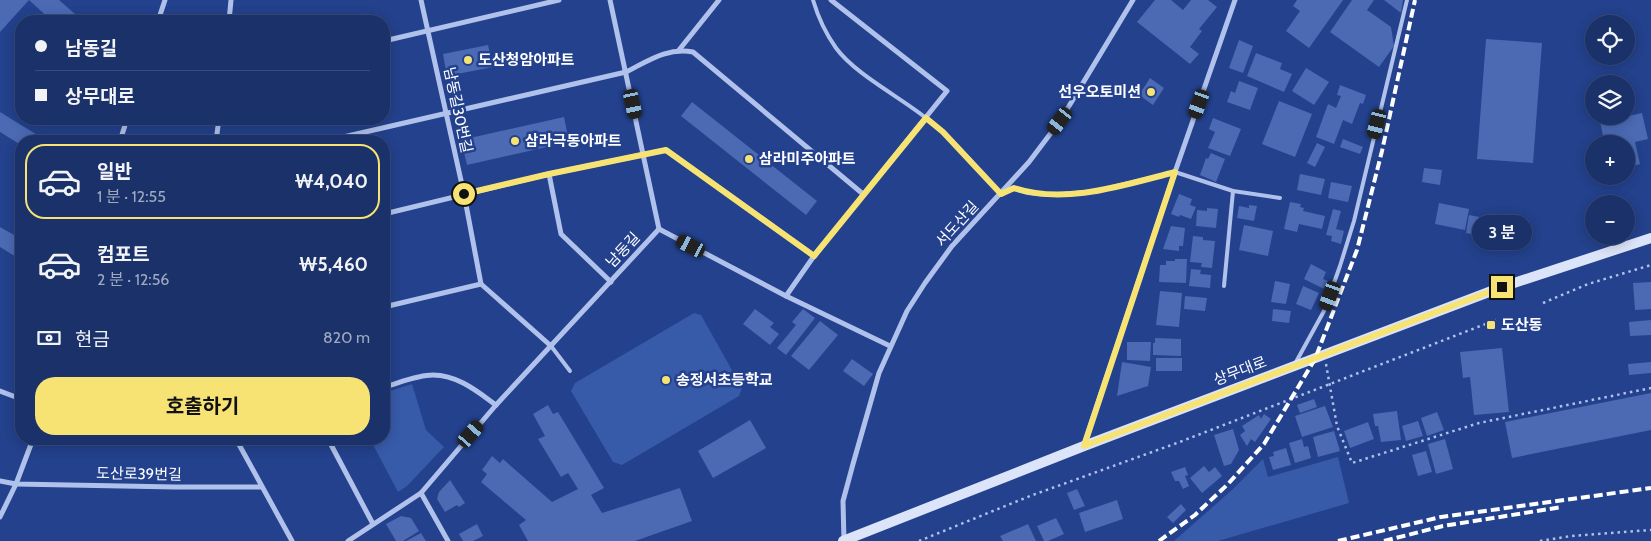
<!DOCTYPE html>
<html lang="ko">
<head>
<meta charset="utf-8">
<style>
  :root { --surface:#1a3169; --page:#23396f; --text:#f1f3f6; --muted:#9fa9c0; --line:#384c7d; --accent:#f6e373 }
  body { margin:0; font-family:Cabin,"Noto Sans KR",sans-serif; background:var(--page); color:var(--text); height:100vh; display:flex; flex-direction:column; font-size:19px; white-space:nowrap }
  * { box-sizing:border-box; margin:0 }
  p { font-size:16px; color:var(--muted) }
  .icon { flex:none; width:28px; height:28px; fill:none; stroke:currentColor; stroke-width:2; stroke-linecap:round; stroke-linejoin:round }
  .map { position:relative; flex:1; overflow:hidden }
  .side { position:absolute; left:15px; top:135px; width:375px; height:310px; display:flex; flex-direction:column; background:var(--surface); border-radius:20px; box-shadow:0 2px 12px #0003,0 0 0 1px var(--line) }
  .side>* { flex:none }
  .top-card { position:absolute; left:15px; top:15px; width:375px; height:110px; border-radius:20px; box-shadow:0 2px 12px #0003,0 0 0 1px var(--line); display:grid; align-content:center; height:110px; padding:0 20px; background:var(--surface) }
  .buttons { position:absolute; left:1585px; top:15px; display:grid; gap:10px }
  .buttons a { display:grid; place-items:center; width:50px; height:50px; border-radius:50%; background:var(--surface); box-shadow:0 2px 12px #0003,0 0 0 1px var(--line); font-size:25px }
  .end { position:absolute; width:22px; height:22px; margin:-11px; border:6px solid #f6e373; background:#111; box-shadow:0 0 0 2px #111 }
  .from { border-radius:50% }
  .bubble { position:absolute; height:35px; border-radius:18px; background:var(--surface); box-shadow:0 2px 12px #0003,0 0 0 1px var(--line); font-size:16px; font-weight:700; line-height:35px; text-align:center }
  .car { position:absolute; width:15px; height:30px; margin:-15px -8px; border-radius:6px; box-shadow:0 0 4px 1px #0007; background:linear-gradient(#222 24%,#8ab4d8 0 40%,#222 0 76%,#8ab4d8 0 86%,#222 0) }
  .top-card b { display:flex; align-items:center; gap:18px; height:48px; font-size:19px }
  .top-card b+b { border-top:1px solid var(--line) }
  .top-card i { width:12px; height:12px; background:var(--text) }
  ul { padding:9px 0 0; list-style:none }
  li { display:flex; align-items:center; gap:15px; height:75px; margin:0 10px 8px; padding:0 10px; border:2px solid transparent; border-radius:20px }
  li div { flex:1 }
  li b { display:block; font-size:19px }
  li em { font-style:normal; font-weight:700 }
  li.current { border-color:var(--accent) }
  li>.icon { width:45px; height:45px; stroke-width:1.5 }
  .pay { display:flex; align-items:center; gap:12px; height:55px; padding:0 20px; font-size:19px }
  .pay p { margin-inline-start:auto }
  .button { display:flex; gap:10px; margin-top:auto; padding:10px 20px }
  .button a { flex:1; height:58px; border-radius:20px; background:var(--accent); color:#111; font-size:20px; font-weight:700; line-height:58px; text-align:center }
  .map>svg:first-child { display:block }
  .green { fill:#375aa9 }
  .building { fill:#4b6ab3 }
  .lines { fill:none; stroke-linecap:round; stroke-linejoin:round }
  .path { stroke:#b0c2eb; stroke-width:2.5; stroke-dasharray:2.5 4; stroke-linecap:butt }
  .lane { stroke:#b0c2eb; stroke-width:4 }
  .street { stroke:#b0c2eb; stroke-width:5 }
  .secondary { stroke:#dce4f9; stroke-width:10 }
  .rail { stroke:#fff; stroke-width:4; stroke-dasharray:9 4; stroke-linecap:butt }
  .route { stroke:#f6e373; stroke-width:6 }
  .poi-dot { fill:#f6e373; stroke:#23418c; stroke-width:2 }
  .labels { text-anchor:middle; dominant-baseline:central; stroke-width:5; stroke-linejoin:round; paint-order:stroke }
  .poi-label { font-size:15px; font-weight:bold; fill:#fff; stroke:#23418c; text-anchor:start }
  .street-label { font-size:15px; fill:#fff; stroke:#23418c }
</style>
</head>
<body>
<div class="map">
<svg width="1651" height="541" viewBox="0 0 1651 541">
  <rect width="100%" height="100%" fill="#23418c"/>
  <!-- green -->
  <g class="green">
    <path d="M694,313L701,315L742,388L739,396L622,465L613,462L571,391L575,383Z"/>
    <path d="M412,384L426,430L444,447L407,486L398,492L370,439H384V393Z"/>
    <path d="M1338,457L1349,503L1218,541H1174L1233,489L1263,459L1268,477Z"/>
  </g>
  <!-- building -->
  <g class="building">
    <path d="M0,0H29L0,32Z"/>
    <path d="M29,0H59L83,21H52Z"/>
    <path d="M1155,0H1171L1183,10L1191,0H1208L1217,7L1199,29L1202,31L1190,47L1199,54L1190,64L1137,22Z"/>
    <path d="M1297,0H1343L1309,48L1286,31L1300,11L1293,6Z"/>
    <path d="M1352,0H1374L1367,10L1391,27L1394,46L1379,67L1330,32Z"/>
    <path d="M1384,0H1403L1401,13Z"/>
    <path d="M1486,39L1542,43L1533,163L1477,159Z"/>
    <path d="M1239,40L1253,46L1243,73L1229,68Z"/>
    <path d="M488,45L493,67L447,76L443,54Z"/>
    <path d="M1256,53L1282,63L1280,69L1292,74L1284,92L1247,76Z"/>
    <path d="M1306,68L1329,82L1314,105L1292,91Z"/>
    <path d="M1150,78L1164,88L1153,105L1139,95Z"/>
    <path d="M1239,81L1258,88L1250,110L1227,102L1231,91L1235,93Z"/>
    <path d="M1340,85L1366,95L1363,104L1360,103L1352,124L1343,120L1334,144L1316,137L1328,104L1336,108L1341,96L1337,95Z"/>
    <path d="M1279,101L1312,114L1295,157L1262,144Z"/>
    <path d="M692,102L817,201L806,215L681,116Z"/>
    <path d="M0,112L47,141H21V145L0,132Z"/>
    <path d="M1642,113L1648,139L1635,142L1640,164L1626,168V144H1605L1600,122Z"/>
    <path d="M564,117L569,142L467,165L461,140Z"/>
    <path d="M1213,118L1241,129L1230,156L1208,148L1215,132L1209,129Z"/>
    <path d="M1343,139L1363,147L1360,154L1340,147Z"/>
    <path d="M1317,143L1325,147L1315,167L1307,163Z"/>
    <path d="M1211,153L1225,159L1216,182L1200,175L1206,158L1208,159Z"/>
    <path d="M1424,168L1442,170L1440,185L1422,182Z"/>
    <path d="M1300,174L1325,179L1321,195L1297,190Z"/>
    <path d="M1331,182L1352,186L1348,202L1328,198Z"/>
    <path d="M1179,194L1192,199L1190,205L1196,207L1191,219L1180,215L1179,217L1171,214Z"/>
    <path d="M1290,202L1301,204L1300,207L1304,208L1303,211L1325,216L1322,229L1299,224L1297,232L1284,229Z"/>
    <path d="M1439,203L1469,209L1465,230L1435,224Z"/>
    <path d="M1249,205L1257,206L1254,221L1237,218L1239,206L1249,208Z"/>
    <path d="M1207,208L1218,209L1216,228L1196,226L1197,210L1207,211Z"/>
    <path d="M1333,209L1341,211L1336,229L1344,231L1341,244L1331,241L1332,236L1326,235Z"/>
    <path d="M1469,215L1495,220L1491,238L1466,233Z"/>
    <path d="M1244,225L1273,231L1268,256L1239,250Z"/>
    <path d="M1171,226L1185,228L1183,246H1179V251L1163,249Z"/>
    <path d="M0,227L21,239V260L0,247Z"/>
    <path d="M1193,236L1203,237V240L1215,241L1212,268L1201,267L1202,263L1190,262Z"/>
    <path d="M1175,259H1187L1186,283L1159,282L1160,265H1166V261H1175Z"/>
    <path d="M1311,264L1326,272L1323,279L1328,281L1324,289L1304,279Z"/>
    <path d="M1191,269L1201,270L1200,274L1211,275L1210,288L1189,286Z"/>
    <path d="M1275,281L1290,284L1286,304L1271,302Z"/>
    <path d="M1651,282V309L1635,310L1633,283Z"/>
    <path d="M1303,286L1319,293L1311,310L1296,304Z"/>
    <path d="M1160,291L1182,293L1179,327L1156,325Z"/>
    <path d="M1185,296L1207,298L1205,311L1184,309Z"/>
    <path d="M755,309L774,323L770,327L779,334L770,345L743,324Z"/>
    <path d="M803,309L815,318L786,355L777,348L796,325L792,322Z"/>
    <path d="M1273,309L1291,311L1289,323L1272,321Z"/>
    <path d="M1651,320V335L1630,336L1629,322Z"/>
    <path d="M820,321L838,335L809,370L791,356Z"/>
    <path d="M1155,338L1181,339V356L1153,355V343H1155Z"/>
    <path d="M1127,342H1151L1150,361L1127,360Z"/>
    <path d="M1502,348L1509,412L1474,415L1470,377L1463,378L1460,352Z"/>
    <rect x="1156" y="358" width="26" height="13"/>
    <path d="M852,359L873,374L864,386L843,371Z"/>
    <path d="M1122,362L1151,367L1148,386L1117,396Z"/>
    <path d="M1651,362V373L1629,375L1628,364Z"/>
    <path d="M1651,393V430L1512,458L1505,422Z"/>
    <path d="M1314,399L1317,407L1300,413L1297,405Z"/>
    <path d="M548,405L553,414L558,412L604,488L591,495L602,513L680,488L692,521L635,541H528L519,525L526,520L481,482L487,474L482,470L492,456L500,463L503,459L552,502L578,489L568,473L561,477L538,439L545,436L533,414Z"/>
    <path d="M1325,406L1333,427L1302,437L1295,416Z"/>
    <path d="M1397,411L1401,440L1381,442L1378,426H1375L1373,414Z"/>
    <path d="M1437,412L1444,430L1427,436L1421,418Z"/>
    <path d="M1264,414L1271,419L1255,442L1251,439L1247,446L1240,435L1245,431L1242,426L1259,415L1261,419Z"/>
    <path d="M750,420L766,448L713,478L698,451Z"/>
    <path d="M1418,421L1423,436L1406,441L1402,426Z"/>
    <path d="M1368,422L1374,439L1350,448L1344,431Z"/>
    <path d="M1233,429L1239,450L1231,464L1224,466L1214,435Z"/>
    <path d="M1334,431L1340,451L1318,457L1313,437Z"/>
    <path d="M1302,439L1304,447L1308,446L1311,458L1295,463L1289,443Z"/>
    <path d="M1445,439L1453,469L1436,474L1428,444Z"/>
    <path d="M1286,448L1291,465L1273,470L1269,457L1274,456L1273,452Z"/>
    <path d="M1426,451L1432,472L1418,476L1412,455Z"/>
    <path d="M1204,466L1209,472L1215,467L1222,476L1202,493L1190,478Z"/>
    <path d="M1185,467L1188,475L1185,476L1189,486L1183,489L1179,481H1175L1171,472Z"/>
    <path d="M450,480L465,503L459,507L457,505L445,512L437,499L439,492Z"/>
    <path d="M1077,489L1085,506L1074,510L1067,493Z"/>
    <path d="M1117,500L1123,519L1085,532L1079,513Z"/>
    <path d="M1181,504L1186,510L1173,523L1167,517Z"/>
    <path d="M401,516L411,518L419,531L403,541H396L386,524Z"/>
    <path d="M1056,518L1064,534L1048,541H1044L1037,526Z"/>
    <path d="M477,524L483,536L473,541H463L459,534Z"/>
    <path d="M1028,524L1036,541H1003L1000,536Z"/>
    <path d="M421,533L426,541H406Z"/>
  </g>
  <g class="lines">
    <!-- path -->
    <g class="path">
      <path d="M1543,303L1588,284L1651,265"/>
      <path d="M1326,364L1337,426L1352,463L1479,423L1651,388"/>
      <path d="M919,541L1030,496L1177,443L1496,320"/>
      <path d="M1540,541L1571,536L1651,530"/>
    </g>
    <!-- lane -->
    <g class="lane">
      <path d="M813,0C818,17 826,34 836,48C855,74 900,97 926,118C954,140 977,168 1001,194L1014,189L1028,193L1046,195L1064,194L1096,191L1175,172L1233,191L1280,198"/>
      <path d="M1224,286L1233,191"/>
      <path d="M551,346L570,371"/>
      <path d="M1296,362L1324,311L1340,266L1354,221L1407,0"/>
    </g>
    <!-- street -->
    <g class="street">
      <path d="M158,21L165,0"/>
      <path d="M229,21L231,0"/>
      <path d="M384,41L559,0"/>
      <path d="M679,50L719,0"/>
      <path d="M120,141L127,119"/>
      <path d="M216,141L219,119"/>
      <path d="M326,141L626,72C648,61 668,47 693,52L863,194"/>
      <path d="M549,174L561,234L611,282"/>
      <path d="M384,214L549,174L666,150L814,256"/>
      <path d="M659,229L786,296L890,346"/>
      <path d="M481,284L551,346"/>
      <path d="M786,296L814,256L947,91L831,0"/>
      <path d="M384,307L481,284L464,194L421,0"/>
      <path d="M384,387C399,383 417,375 433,375C458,375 478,392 496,405"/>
      <path d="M0,391L21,399"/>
      <path d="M236,439L292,541"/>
      <path d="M328,439L373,524"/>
      <path d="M1084,444L1175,172L1235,0"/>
      <path d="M0,481L16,484L175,487H261"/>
      <path d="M421,493L448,541"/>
      <path d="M0,517L16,484L33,439"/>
      <path d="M348,541L421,493L496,405L659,229L610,0"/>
      <path d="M844,541L843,501L853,464L879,373L907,311L925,283L952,246L1029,162L1060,121L1133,0"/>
    </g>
    <!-- secondary -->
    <path class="secondary" d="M843,541L1084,446L1502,287L1651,238"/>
    <!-- rail -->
    <g class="rail">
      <path d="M1159,541L1195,515L1228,484L1264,444L1315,359L1357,250L1382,151L1415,0"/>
      <path d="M1338,541L1441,517L1651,488"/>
      <path d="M1384,541L1443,526L1562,507"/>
    </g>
  </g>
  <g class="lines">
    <!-- route -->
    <path class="route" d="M464,194L549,174L666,150L814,256L926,118L943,132L1001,194L1014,188C1065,205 1124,185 1175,172L1084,446L1502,287"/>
  </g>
  <!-- markers -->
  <g class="poi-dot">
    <circle cx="468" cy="60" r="5"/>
    <circle cx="1151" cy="92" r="5"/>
    <circle cx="515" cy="141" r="5"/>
    <circle cx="749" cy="159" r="5"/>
    <rect x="1486" y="320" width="10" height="10" rx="2.5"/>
    <circle cx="666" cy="380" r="5"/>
  </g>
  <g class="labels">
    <!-- poi labels -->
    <g class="poi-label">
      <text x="478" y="60">도산청암아파트</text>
      <text x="1141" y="92" text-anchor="end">선우오토미션</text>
      <text x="525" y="141">삼라극동아파트</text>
      <text x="759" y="159">삼라미주아파트</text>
      <text x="1501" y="325">도산동</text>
      <text x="676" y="380">송정서초등학교</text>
    </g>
    <!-- street labels -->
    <g class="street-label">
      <text transform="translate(458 110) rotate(78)">남동길30번길</text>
      <text transform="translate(957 224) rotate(-48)">서도산길</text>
      <text transform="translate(623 250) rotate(-47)">남동길</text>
      <text transform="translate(1240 371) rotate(-21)">상무대로</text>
      <text transform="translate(139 474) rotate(1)">도산로39번길</text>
    </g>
  </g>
</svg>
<div class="buttons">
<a><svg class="icon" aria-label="locate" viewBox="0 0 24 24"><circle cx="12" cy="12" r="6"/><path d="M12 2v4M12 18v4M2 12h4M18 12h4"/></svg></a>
<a><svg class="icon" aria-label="layers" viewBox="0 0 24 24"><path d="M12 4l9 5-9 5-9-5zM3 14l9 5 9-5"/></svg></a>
<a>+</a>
<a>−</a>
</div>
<i class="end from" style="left:464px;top:194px"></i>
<i class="end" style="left:1502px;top:287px"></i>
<div class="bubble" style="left:1472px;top:215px;width:60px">3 분</div>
<i class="car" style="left:633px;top:104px;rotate:168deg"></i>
<i class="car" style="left:1199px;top:104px;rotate:200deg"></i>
<i class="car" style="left:1060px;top:121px;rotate:217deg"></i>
<i class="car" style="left:1377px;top:124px;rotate:194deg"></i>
<i class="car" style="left:691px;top:246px;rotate:297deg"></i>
<i class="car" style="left:1330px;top:296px;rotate:200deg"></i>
<i class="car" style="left:471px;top:434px;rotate:41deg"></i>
<div class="top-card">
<b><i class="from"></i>남동길</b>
<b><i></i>상무대로</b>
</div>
<section class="side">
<ul>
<li class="current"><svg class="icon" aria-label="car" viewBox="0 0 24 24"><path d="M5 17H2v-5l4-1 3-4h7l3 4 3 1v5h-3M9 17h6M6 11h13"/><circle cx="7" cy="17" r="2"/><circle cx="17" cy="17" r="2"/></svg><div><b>일반</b><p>1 분 · 12:55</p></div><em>₩4,040</em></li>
<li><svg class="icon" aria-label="car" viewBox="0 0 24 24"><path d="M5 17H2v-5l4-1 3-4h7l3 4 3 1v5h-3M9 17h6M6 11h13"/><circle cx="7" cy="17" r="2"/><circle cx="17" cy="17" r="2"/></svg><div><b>컴포트</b><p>2 분 · 12:56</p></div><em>₩5,460</em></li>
</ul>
<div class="pay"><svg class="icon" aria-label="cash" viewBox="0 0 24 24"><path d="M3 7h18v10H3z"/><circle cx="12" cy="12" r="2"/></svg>현금<p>820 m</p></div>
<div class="button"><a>호출하기</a></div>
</section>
</div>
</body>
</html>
